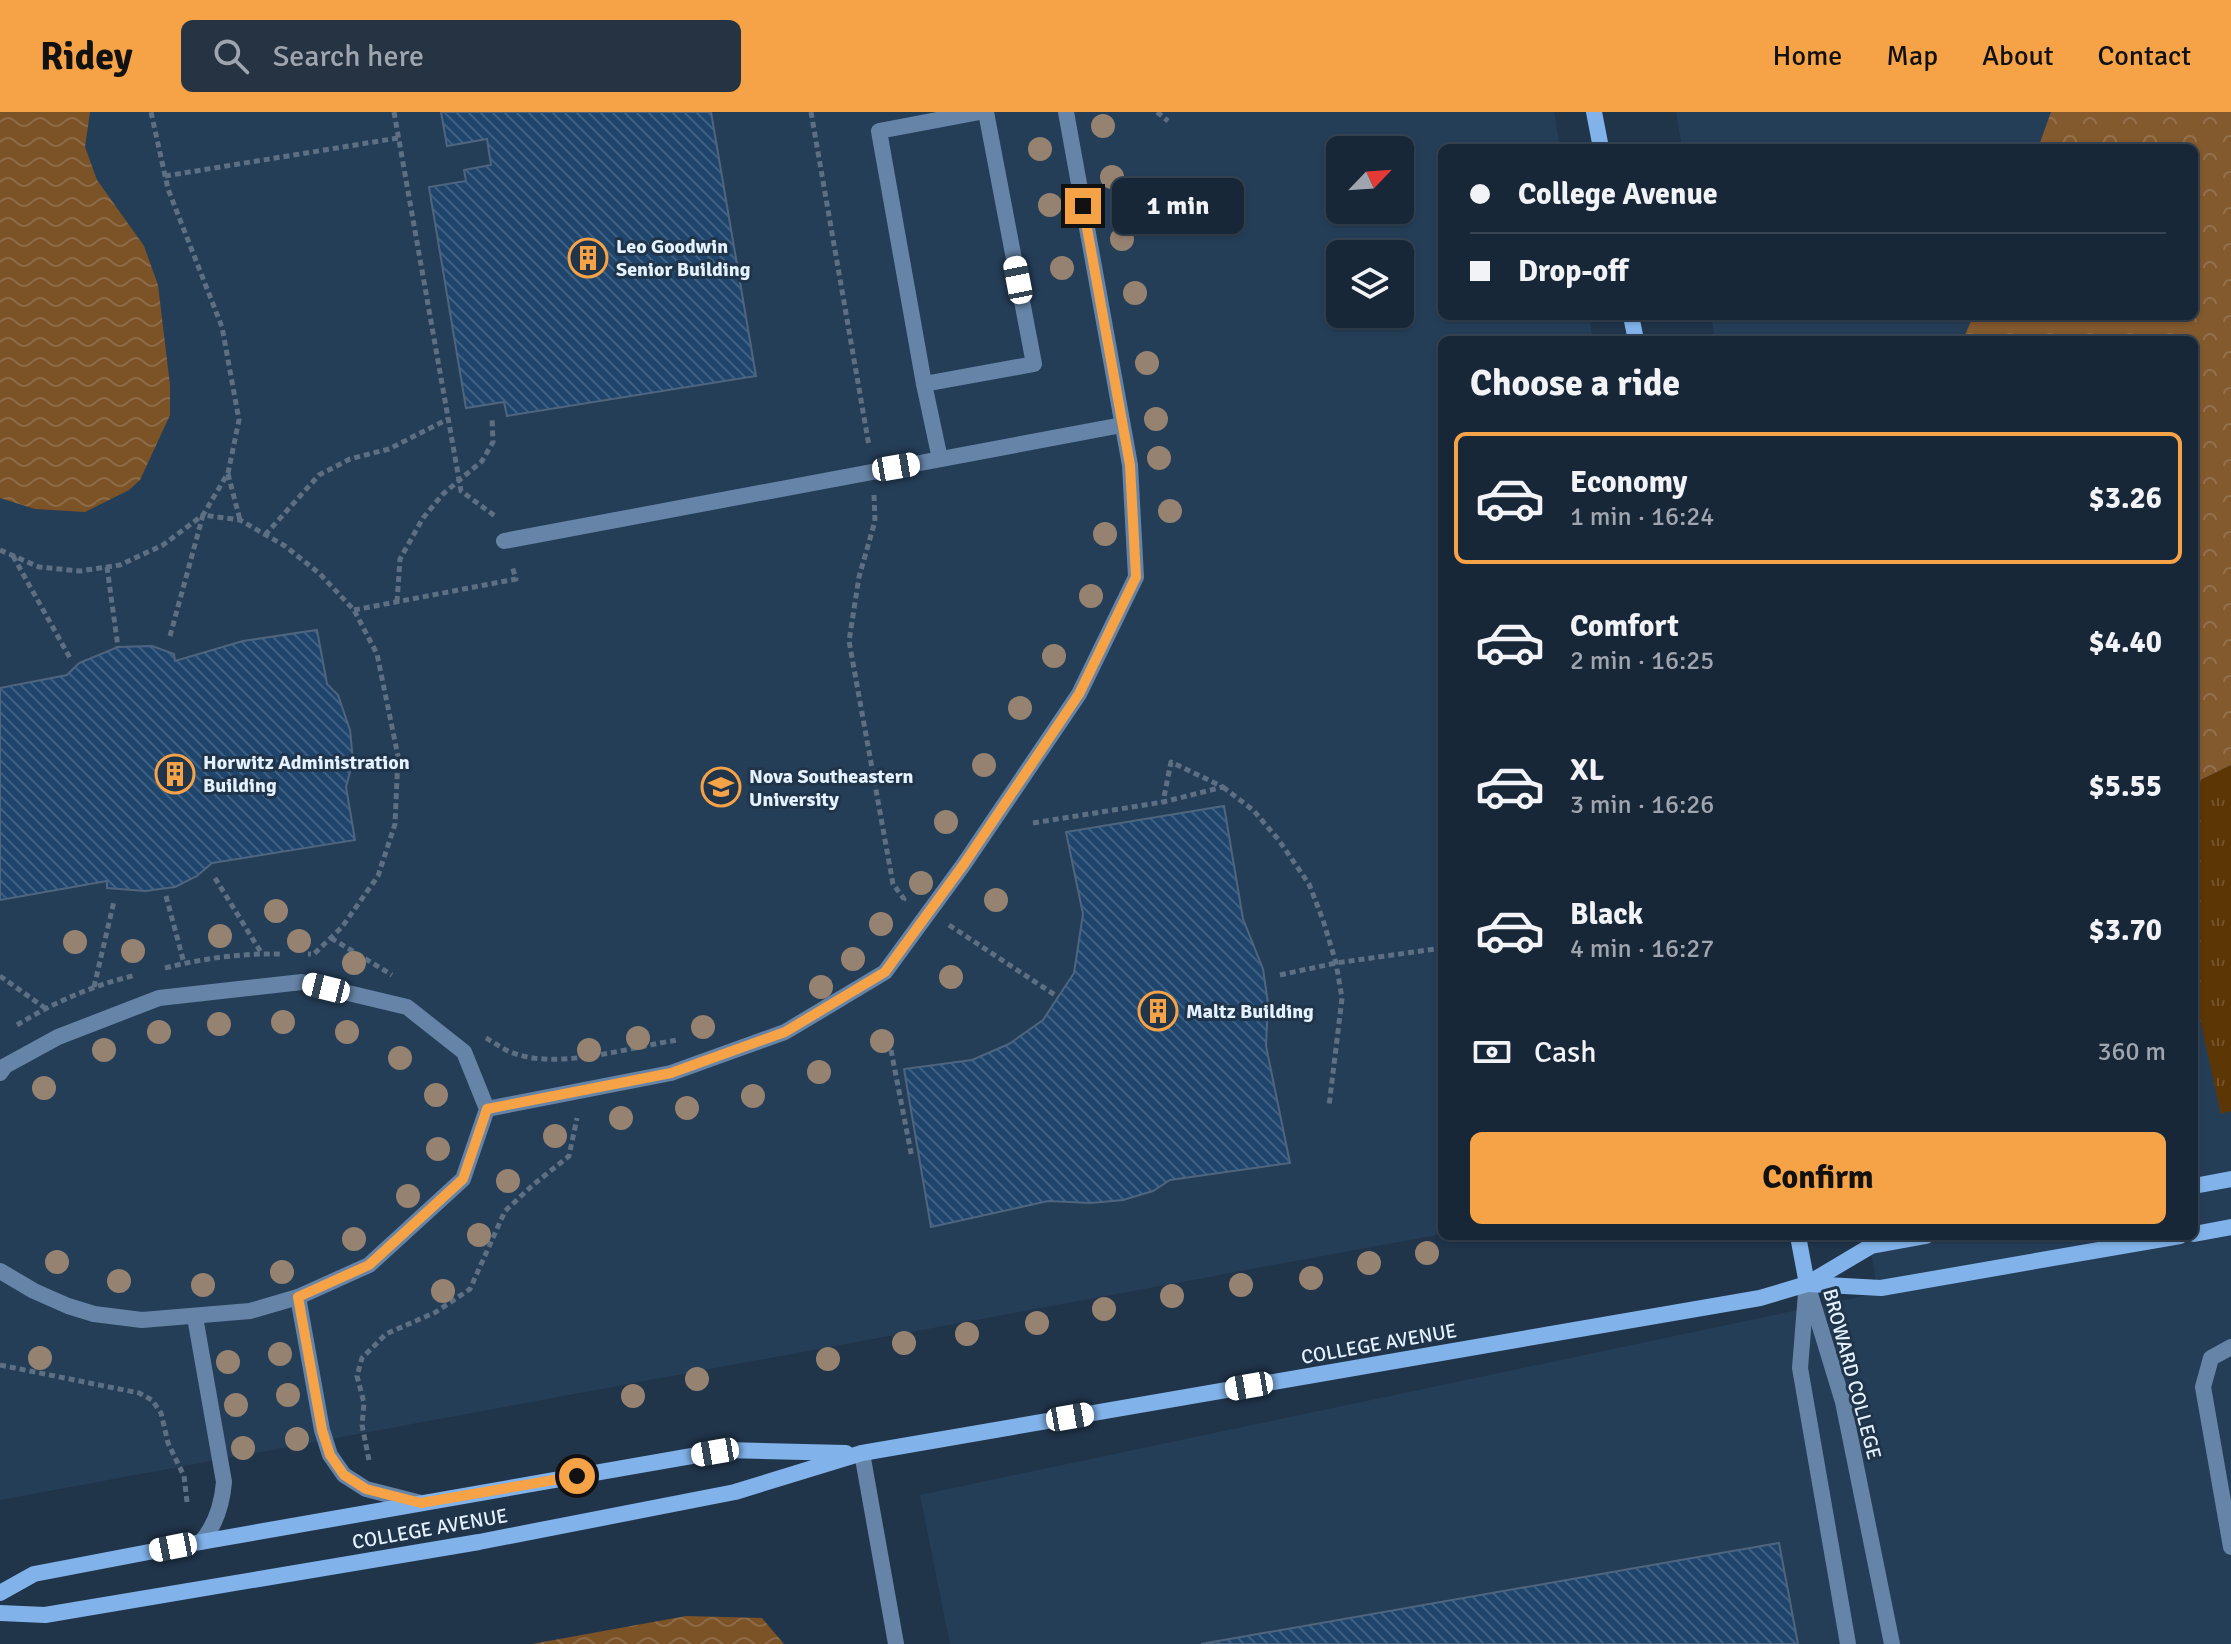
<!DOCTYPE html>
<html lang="en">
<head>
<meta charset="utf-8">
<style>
  :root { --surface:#182738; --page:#253343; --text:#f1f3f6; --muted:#9fa5ae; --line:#364453; --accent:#f6a247 }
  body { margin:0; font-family:Signika,sans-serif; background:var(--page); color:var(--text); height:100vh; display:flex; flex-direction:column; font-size:30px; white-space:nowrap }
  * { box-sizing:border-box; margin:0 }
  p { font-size:26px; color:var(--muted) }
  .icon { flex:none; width:44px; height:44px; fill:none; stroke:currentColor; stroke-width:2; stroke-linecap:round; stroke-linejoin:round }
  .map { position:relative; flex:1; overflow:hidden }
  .panel { position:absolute; left:1438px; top:224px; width:760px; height:904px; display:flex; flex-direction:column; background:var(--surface); border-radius:12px; box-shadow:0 2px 6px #0004,0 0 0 2px var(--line) }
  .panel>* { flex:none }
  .guide { position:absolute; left:1438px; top:32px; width:760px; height:176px; border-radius:12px; box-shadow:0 2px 6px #0004,0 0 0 2px var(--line); display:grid; align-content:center; height:176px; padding:0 32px; background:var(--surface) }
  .needle { width:52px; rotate:65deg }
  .buttons { position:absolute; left:1326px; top:24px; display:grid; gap:16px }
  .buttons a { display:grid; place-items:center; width:88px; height:88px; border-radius:12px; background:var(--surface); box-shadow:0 2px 6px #0004,0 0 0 2px var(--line); font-size:40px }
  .end { position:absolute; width:36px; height:36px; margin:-18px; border:10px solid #f6a247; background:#111; box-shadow:0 0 0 4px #111 }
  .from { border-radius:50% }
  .bubble { position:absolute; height:56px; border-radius:12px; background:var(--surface); box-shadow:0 2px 6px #0004,0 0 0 2px var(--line); font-size:26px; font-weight:800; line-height:56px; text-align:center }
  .car { position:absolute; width:24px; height:48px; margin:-24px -12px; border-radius:10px; box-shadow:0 0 6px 2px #0007; background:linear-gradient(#fff 24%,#345 0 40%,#fff 0 76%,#345 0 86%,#fff 0) }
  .guide b { display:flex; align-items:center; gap:28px; height:76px; font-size:30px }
  .guide b+b { border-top:2px solid var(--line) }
  .guide i { width:20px; height:20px; background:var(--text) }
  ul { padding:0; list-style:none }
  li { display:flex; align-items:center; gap:24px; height:132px; margin:0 16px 12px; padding:0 16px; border:4px solid transparent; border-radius:12px }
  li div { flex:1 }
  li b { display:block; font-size:30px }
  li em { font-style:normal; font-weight:800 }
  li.active { border-color:var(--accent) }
  li>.icon { width:72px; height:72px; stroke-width:1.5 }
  h2 { padding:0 32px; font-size:36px; line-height:96px }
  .pay { display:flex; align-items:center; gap:20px; height:88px; padding:0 32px; font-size:30px }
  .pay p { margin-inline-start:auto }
  .cta { display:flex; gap:16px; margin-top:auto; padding:16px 32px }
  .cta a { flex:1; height:92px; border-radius:12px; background:var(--accent); color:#111; font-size:32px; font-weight:800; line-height:92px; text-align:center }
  header { display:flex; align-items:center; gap:48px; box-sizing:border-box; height:112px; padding:0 40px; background:var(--accent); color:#111 }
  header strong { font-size:38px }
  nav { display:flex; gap:44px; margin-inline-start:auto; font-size:28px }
  .search { width:560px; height:72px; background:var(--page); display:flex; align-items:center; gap:20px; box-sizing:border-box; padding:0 28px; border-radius:12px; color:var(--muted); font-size:30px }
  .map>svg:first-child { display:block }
  .built { fill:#253e58; fill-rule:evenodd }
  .grass { fill:url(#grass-tufts) }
  .forest { fill:url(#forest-crowns) }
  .water { fill:url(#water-waves) }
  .building { fill:url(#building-back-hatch); stroke:#4f657d; stroke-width:2 }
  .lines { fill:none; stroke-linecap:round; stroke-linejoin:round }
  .path { stroke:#5d6f83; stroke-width:5; stroke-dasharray:6 4; stroke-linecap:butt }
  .lane { stroke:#6684a7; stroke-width:16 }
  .street { stroke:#6684a7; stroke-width:16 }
  .secondary { stroke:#81b2e9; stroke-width:16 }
  .tree { fill:#968270 }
  .route { stroke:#f6a247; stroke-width:10 }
  .labels { text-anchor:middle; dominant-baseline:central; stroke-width:6; stroke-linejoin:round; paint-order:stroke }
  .poi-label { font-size:20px; font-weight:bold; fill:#e4f1ff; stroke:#20344a; text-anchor:start }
  .street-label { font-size:20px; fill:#e4f1ff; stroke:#20344a }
</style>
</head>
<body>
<header>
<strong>Ridey</strong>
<div class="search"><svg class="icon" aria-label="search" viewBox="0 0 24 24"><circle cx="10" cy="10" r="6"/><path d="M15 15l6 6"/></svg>Search here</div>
<nav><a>Home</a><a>Map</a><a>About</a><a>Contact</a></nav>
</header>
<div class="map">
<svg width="2231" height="1532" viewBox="0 0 2231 1532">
  <defs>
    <pattern id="grass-tufts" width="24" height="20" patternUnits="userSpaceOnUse" patternTransform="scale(2)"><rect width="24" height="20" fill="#5d3605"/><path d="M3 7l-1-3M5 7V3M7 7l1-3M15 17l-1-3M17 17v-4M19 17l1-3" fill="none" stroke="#74542a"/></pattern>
    <pattern id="forest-crowns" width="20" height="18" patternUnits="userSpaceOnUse" patternTransform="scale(2)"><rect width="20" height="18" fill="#83592e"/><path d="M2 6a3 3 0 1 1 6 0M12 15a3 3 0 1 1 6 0" fill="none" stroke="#94714d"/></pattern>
    <pattern id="water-waves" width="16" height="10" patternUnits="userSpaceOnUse" patternTransform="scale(2)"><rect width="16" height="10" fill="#7c5227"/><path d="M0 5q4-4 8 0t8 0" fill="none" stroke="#8e6b47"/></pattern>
    <pattern id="building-back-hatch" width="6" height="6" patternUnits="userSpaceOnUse" patternTransform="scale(2)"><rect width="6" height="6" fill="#1f456d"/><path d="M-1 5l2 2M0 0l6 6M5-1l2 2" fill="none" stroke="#3f6083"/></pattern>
  </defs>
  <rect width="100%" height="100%" fill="#20344a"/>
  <!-- built -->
  <g class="built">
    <path d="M0,0H1554L1560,36H1442V204H1589L1593,228H1442V1122L0,1388ZM1340,38H1400V98H1340ZM1340,142H1400V202H1340Z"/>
    <path d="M1676,0H2231V1532H950L920,1383L1878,1181L1868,1124H2194V228H1715L1711,204H2194V36H1682Z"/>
  </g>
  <!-- grass -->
  <path class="grass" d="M2231,653V999L2221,1002L2194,880V671Z"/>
  <!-- forest -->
  <path class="forest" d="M2051,0H2231V653L2194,671V228H1963L1973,204H2194V36H2038Z"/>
  <!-- water -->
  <g class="water">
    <path d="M0,0H90L85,35L97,68L144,134L158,173L170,273V303L140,368L129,378L85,400L35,397L0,386Z"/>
    <path d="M686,1504L762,1506L784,1532H532Z"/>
  </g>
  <!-- building -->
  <g class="building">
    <path d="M441,0H711L756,264L507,304L504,290L466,296L429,75L466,69L464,58L491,53L487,27L447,34Z"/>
    <path d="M317,518L327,572L338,583L350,618L353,649L346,675L355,728L212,751L197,764L175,775L145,779L107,776V769L0,788V576L67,563L79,551L118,535L152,534L174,542L175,549L243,529Z"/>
    <path d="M1224,694L1243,807L1263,857L1268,891L1266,934L1290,1051L1170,1068L1153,1079L1123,1088L1091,1091L1048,1089L931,1115L904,957L972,948L1009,932L1043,908L1074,861L1083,802L1066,720Z"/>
    <path d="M1779,1431L1798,1532H1201L1698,1445Z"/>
  </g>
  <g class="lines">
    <!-- path -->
    <g class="path">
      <path d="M394,0L461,379L495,404"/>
      <path d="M811,0L869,334"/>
      <path d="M1157,0L1168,9"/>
      <path d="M165,64L398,26"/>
      <path d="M228,362L240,408"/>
      <path d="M874,383L875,409L859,465L849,529L893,772L904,787L902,790"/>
      <path d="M265,423L319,363L350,347L389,337L448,307"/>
      <path d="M0,438L39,455L80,459L120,453L163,433L203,403L228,361L239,308L222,215L168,77L151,0"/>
      <path d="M13,444L70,546"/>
      <path d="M107,455L118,535"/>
      <path d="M397,490L400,447L423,406L443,382L482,349L493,330L492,306"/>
      <path d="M354,498L516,467L512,454"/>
      <path d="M170,524L203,403L240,408L285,434L320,462L354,498L377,542L398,644L395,712L378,764L342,815L314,842H308"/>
      <path d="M1223,675L1253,698L1278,727L1309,772L1323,808L1336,851L1342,886L1329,994"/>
      <path d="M1033,711L1163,690L1223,675L1171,650L1163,690"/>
      <path d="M215,766L262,842"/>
      <path d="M166,784L184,851"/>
      <path d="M949,813L1058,885"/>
      <path d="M331,826L392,863"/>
      <path d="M165,856C204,846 243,841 282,842"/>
      <path d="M1280,863L1336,851L1442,836"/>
      <path d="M0,864L45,896"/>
      <path d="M94,875L114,789"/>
      <path d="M17,913C54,890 94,873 136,863"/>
      <path d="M486,926C493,930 500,935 508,939C555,960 628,935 678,928"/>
      <path d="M891,938L912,1046"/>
      <path d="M0,1253L139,1281L152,1288L161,1301L168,1331L184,1364L187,1390"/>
      <path d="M369,1348L362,1313L364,1291L357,1264L362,1246L386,1222L436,1200L470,1177L505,1099L534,1072L569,1044L577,1006"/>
    </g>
    <!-- lane -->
    <g class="lane">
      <path d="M924,272L1034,252L986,0"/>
      <path d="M940,347L924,272L879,19L980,0"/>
      <path d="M2231,1235L2211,1246L2203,1275L2231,1435"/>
    </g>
    <!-- street -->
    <g class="street">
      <path d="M504,429L1122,313"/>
      <path d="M0,961L5,954L58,925L159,886L302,870L407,895L464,940L487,997L463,1067L369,1153L298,1185L250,1199L142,1208L94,1202L68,1194L34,1179L0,1159"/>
      <path d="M487,997L671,961L785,920L885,860L964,752L1079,582L1136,465L1130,353L1066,0"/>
      <path d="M1807,1172L1843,1290L1892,1532"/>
      <path d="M1806,1181L1800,1256L1848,1532"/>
      <path d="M298,1185L322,1318L330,1343L344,1363L366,1377L421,1391"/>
      <path d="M195,1205L224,1370C222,1393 216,1413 201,1430"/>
      <path d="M862,1341L896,1532"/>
    </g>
    <!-- secondary -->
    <g class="secondary">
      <path d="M1594,0L1601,36"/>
      <path d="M1631,204L1636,228"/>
      <path d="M2194,1074L2231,1067"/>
      <path d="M2194,1122L2231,1115"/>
      <path d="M1798,1124L1807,1172"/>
      <path d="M1808,1172L1881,1176L2180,1124"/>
      <path d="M0,1481L34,1462L201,1430L726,1338L846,1341"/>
      <path d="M0,1501L45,1503L479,1430L735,1380L862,1341L1760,1186L1807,1172L1871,1134L1926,1124"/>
    </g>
  </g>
  <!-- trees -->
  <g class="tree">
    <circle cx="1103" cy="14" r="12"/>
    <circle cx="1040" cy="37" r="12"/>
    <circle cx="1112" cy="65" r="12"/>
    <circle cx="1050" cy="93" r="12"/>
    <circle cx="1122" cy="127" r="12"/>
    <circle cx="1062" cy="156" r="12"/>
    <circle cx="1135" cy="181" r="12"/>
    <circle cx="1147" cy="251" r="12"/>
    <circle cx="1156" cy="307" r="12"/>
    <circle cx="1159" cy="346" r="12"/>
    <circle cx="1170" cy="399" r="12"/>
    <circle cx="1105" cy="422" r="12"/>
    <circle cx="1091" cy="484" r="12"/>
    <circle cx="1054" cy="544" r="12"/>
    <circle cx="1020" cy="596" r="12"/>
    <circle cx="984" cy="653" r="12"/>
    <circle cx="946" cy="710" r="12"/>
    <circle cx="921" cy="771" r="12"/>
    <circle cx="996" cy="788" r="12"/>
    <circle cx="276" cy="799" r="12"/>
    <circle cx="881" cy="812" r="12"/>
    <circle cx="220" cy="824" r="12"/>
    <circle cx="299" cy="829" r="12"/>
    <circle cx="75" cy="830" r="12"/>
    <circle cx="133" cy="839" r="12"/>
    <circle cx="853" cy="847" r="12"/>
    <circle cx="354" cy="851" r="12"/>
    <circle cx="951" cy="865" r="12"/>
    <circle cx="821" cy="875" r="12"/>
    <circle cx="283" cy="910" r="12"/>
    <circle cx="219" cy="912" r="12"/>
    <circle cx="703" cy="915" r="12"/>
    <circle cx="159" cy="920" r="12"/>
    <circle cx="347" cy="920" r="12"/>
    <circle cx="638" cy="926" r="12"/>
    <circle cx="882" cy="929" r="12"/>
    <circle cx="104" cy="938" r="12"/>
    <circle cx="589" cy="938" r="12"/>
    <circle cx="400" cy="946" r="12"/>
    <circle cx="819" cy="960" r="12"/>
    <circle cx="44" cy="976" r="12"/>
    <circle cx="436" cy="983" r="12"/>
    <circle cx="753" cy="984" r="12"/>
    <circle cx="687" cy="996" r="12"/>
    <circle cx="621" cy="1006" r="12"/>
    <circle cx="555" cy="1024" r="12"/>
    <circle cx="438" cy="1037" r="12"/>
    <circle cx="508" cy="1069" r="12"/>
    <circle cx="408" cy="1084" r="12"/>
    <circle cx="479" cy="1123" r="12"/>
    <circle cx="354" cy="1127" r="12"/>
    <circle cx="1427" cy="1141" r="12"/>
    <circle cx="57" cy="1150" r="12"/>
    <circle cx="1369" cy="1151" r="12"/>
    <circle cx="282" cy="1160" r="12"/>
    <circle cx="1311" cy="1166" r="12"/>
    <circle cx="119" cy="1169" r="12"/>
    <circle cx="203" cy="1173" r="12"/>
    <circle cx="1241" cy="1173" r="12"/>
    <circle cx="443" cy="1179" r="12"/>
    <circle cx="1172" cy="1184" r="12"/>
    <circle cx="1104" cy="1197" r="12"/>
    <circle cx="1037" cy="1211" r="12"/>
    <circle cx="967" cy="1222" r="12"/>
    <circle cx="904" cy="1231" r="12"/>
    <circle cx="280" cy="1242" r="12"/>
    <circle cx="40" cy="1246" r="12"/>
    <circle cx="828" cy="1247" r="12"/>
    <circle cx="228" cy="1250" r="12"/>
    <circle cx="697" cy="1267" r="12"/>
    <circle cx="288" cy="1283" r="12"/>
    <circle cx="633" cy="1284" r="12"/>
    <circle cx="236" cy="1293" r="12"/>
    <circle cx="297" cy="1327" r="12"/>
    <circle cx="243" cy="1336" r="12"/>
  </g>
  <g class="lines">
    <!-- route -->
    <path class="route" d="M577,1364L421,1391L366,1377L344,1363L330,1343L322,1318L298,1185L369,1153L463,1067L487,997L671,961L785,920L885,860L964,752L1079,582L1136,465L1130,353L1083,94"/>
  </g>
  <!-- icons -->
  <defs>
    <symbol id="building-ring" viewBox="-11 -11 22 22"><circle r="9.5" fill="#20344a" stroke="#f6a247" stroke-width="1.5"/><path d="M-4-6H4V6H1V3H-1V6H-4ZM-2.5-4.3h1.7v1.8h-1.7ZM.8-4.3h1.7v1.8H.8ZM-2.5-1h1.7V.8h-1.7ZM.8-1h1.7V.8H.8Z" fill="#f6a247"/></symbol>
    <symbol id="university-ring" viewBox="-11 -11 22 22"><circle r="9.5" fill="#20344a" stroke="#f6a247" stroke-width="1.5"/><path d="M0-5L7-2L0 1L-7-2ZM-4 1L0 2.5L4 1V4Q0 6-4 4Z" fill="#f6a247"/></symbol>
  </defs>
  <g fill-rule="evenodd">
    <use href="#building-ring" x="566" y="124" width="44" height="44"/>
    <use href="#building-ring" x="153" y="640" width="44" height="44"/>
    <use href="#university-ring" x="699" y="653" width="44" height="44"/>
    <use href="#building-ring" x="1136" y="877" width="44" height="44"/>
  </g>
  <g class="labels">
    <!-- poi labels -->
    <g class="poi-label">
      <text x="616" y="134">Leo Goodwin<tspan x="616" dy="23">Senior Building</tspan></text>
      <text x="203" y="650">Horwitz Administration<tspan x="203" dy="23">Building</tspan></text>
      <text x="749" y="664">Nova Southeastern<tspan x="749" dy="23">University</tspan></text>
      <text x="1186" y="899">Maltz Building</text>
    </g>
    <!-- street labels -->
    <g class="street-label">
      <text transform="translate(1379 1232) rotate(-10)">COLLEGE AVENUE</text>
      <text transform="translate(1852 1262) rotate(75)">BROWARD COLLEGE</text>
      <text transform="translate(430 1417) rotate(-10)">COLLEGE AVENUE</text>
    </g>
  </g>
</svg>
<div class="buttons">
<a><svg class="needle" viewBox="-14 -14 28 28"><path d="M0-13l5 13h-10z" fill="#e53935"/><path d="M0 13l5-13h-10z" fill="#9fa5ae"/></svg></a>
<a><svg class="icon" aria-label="layers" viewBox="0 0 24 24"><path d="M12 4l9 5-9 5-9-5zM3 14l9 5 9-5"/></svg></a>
</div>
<i class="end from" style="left:577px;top:1364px"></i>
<i class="end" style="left:1083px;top:94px"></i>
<div class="bubble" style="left:1112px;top:66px;width:132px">1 min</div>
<i class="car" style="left:1018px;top:168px;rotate:349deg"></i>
<i class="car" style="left:896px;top:355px;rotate:80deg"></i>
<i class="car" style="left:326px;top:876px;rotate:284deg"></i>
<i class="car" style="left:1249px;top:1274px;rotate:260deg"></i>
<i class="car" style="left:1070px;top:1305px;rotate:80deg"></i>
<i class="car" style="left:715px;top:1340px;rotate:260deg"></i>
<i class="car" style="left:173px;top:1435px;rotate:259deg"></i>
<div class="guide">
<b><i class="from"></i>College Avenue</b>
<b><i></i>Drop-off</b>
</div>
<section class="panel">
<h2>Choose a ride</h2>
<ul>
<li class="active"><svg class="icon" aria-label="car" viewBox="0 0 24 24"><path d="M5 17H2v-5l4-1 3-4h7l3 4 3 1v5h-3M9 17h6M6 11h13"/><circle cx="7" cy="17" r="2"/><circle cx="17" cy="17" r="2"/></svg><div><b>Economy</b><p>1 min · 16:24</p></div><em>$3.26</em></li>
<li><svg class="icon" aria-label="car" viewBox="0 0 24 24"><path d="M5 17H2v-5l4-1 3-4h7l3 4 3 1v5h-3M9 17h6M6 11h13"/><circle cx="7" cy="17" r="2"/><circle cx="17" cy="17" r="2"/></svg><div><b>Comfort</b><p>2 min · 16:25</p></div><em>$4.40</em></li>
<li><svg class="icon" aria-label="car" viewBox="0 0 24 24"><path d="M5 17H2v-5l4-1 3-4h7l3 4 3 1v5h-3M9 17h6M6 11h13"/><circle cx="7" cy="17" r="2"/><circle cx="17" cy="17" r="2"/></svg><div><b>XL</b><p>3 min · 16:26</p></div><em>$5.55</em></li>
<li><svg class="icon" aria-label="car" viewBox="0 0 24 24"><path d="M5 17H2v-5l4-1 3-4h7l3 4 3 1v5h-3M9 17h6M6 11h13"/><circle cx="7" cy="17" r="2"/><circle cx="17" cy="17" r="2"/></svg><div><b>Black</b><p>4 min · 16:27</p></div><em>$3.70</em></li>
</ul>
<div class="pay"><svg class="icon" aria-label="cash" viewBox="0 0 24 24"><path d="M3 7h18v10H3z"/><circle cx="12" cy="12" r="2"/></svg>Cash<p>360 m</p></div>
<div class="cta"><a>Confirm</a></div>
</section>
</div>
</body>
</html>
